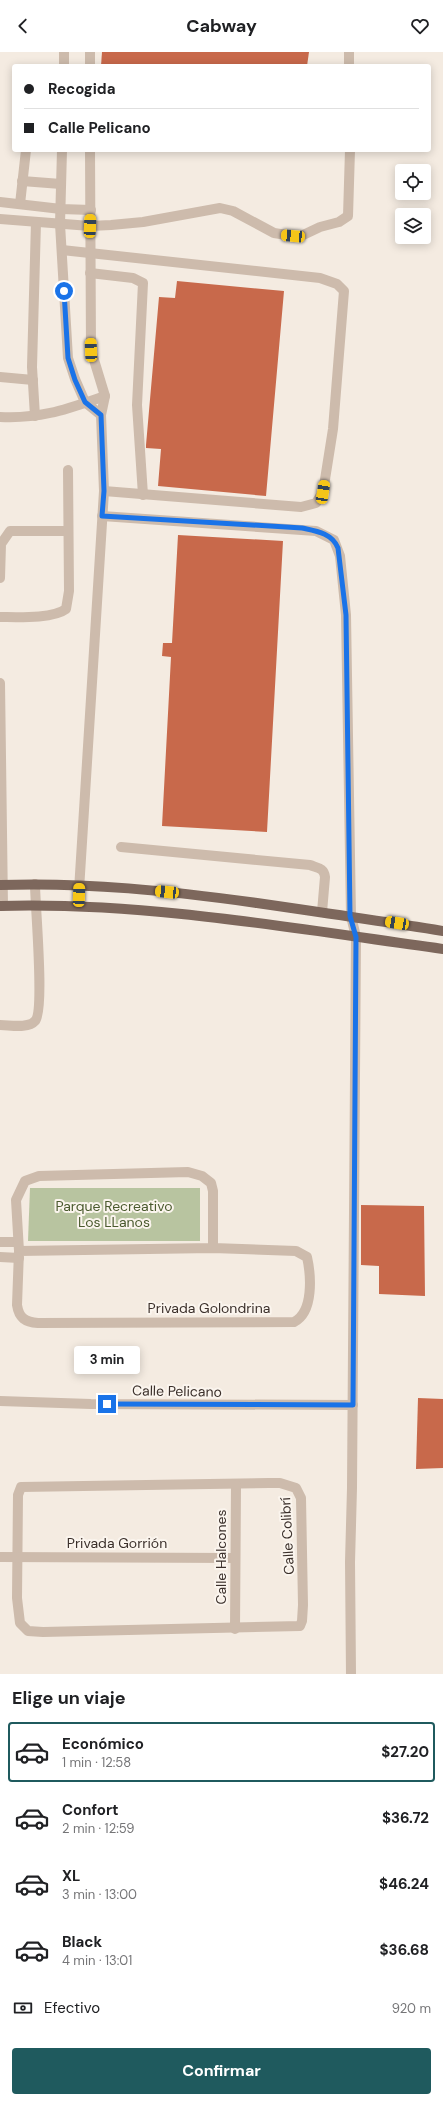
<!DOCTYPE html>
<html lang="es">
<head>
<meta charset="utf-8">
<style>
  :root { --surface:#fff; --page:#f2f2f2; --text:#202124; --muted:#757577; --line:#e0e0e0; --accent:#1f5a5e }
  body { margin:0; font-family:"DM Sans",sans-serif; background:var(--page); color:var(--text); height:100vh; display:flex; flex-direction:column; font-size:15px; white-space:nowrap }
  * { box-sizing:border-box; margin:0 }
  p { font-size:13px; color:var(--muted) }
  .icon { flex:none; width:22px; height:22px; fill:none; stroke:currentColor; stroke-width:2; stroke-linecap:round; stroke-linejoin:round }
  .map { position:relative; height:1622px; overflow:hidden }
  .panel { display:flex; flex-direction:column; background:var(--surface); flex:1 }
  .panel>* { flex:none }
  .hud { position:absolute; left:12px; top:12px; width:419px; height:88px; border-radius:4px; box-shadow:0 2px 10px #0003; display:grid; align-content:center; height:88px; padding:0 12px; background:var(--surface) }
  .buttons { position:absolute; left:395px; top:112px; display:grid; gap:8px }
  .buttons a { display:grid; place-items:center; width:36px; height:36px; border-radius:4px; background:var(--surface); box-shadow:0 2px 10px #0003; font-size:20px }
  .end { position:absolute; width:18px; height:18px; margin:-9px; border:5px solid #1a73e8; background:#fff; box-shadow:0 0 0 2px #fff }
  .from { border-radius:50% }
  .bubble { position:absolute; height:28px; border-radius:4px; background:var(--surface); box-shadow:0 2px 10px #0003; font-size:13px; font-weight:700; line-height:28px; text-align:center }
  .car { position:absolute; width:12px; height:24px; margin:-12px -6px; border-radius:5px; box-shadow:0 0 3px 1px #0007; background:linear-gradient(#f5c518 24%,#345 0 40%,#f5c518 0 76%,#345 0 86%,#f5c518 0) }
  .hud b { display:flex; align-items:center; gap:14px; height:38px; font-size:15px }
  .hud b+b { border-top:1px solid var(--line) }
  .hud i { width:10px; height:10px; background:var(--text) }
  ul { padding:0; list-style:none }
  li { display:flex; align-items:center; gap:12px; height:60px; margin:0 8px 6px; padding:0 4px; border:2px solid transparent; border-radius:4px }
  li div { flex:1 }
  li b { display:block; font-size:15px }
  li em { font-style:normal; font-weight:700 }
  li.on { border-color:var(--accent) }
  li>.icon { width:36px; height:36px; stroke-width:1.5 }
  h2 { padding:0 12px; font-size:18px; line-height:48px }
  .pay { display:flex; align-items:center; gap:10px; height:44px; padding:0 12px; font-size:15px }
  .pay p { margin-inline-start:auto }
  .action { display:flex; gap:8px; margin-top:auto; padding:8px 12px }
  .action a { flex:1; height:46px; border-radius:4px; background:var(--accent); color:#fff; font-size:16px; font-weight:700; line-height:46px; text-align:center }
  header { display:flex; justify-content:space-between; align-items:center; height:52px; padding:0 12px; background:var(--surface); font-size:18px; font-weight:700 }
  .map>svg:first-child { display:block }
  .green { fill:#b8c4a0 }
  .building { fill:#c8694b }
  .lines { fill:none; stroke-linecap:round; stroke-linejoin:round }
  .minor { stroke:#cdbbac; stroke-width:10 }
  .major { stroke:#7d675c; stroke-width:10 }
  .route { stroke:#1a73e8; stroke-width:5 }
  .labels { text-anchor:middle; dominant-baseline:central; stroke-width:4; stroke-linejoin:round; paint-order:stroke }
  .park-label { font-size:14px; fill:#4a5a2e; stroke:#fbf5ee }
  .street-label { font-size:14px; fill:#3b302b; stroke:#fbf5ee }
</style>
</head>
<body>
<header><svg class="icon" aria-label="back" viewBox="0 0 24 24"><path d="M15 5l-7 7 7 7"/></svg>Cabway<svg class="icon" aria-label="heart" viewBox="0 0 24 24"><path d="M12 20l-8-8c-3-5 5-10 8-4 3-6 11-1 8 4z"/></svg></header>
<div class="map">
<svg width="443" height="1622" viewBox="0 0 443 1622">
  <rect width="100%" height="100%" fill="#f4ebe1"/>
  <!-- green -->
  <path class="green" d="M30,1136H200V1189H28Z"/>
  <!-- building -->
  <g class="building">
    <path d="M102,0H309L307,14H101Z"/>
    <path d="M177,229L284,239L266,444L158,434L161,397L146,396V393L159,245L175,246Z"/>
    <path d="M178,483L283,489L267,780L162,774L171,605L162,604L163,591H172Z"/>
    <path d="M361,1153L424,1154L425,1244L379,1242V1214L361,1213Z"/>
    <path d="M418,1346L443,1347V1416L416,1417Z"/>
  </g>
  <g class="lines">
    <!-- minor -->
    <g class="minor">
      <path d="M90,0V14"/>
      <path d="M349,0V14"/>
      <path d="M64,14V0"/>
      <path d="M62,98L60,172L68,306L75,327L85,350L101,363L105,344L91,298L90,98"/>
      <path d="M22,129L61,132"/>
      <path d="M0,150L61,157L91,158"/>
      <path d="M20,152L26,98"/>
      <path d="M0,167L90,174L111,173L143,170L220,156L233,159L274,181L293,184H301L320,175L339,170L348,164L350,98"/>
      <path d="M62,198L320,226L337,232L344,239L333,377L323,440L316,451L301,455L104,439"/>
      <path d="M90,221L133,226L143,231L137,353L143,443"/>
      <path d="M0,325L33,328"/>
      <path d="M35,364L32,315L36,170"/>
      <path d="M0,365C42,367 67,357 105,344"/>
      <path d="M102,464L316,479L334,488L340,504L346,563L351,864L356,885L352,1436L350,1510L351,1622"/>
      <path d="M0,526L1,492L10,479H68"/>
      <path d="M0,565C16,565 53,567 66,557L69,539L68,418"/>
      <path d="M0,631L3,854"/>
      <path d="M121,795L310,813C318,816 324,816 325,825L322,860"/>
      <path d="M78,854L104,439L101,363"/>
      <path d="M0,973C10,973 28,977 35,969C45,959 35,853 35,832"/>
      <path d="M0,1190H18"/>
      <path d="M19,1199L213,1196L296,1199L307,1205C311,1223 314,1260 294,1270L38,1271C25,1270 19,1266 17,1253L19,1199L16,1148L25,1129L39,1124L188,1120L202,1124L211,1131L213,1139V1196"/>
      <path d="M0,1205L19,1206"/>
      <path d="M0,1349L91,1352L353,1353"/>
      <path d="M269,1431H280L296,1436L301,1446L303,1553L302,1569L300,1574L43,1580L28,1579L20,1571L17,1546L18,1443L21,1435Z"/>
      <path d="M0,1505L234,1506"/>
      <path d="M235,1577L236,1433"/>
    </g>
    <!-- major -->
    <g class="major">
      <path d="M0,833C86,830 171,839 257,851C319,860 381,869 443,879"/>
      <path d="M0,854C149,850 296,877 443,897"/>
    </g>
  </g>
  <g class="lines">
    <!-- route -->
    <path class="route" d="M64,239L68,306L75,328L85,350L101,363L104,439L102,464L302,476C316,479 332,481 338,496L346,563L350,864L356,885L353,1353L107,1352"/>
  </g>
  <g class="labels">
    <!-- park labels -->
    <g class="park-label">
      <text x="114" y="1154">Parque Recreativo<tspan x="114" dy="16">Los LLanos</tspan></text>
    </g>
    <!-- street labels -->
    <g class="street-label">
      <text x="209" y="1256">Privada Golondrina</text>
      <text transform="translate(177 1339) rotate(1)">Calle Pelicano</text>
      <text transform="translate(287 1484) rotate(-93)">Calle Colibrí</text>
      <text x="117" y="1491">Privada Gorrión</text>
      <text transform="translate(221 1505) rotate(-90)">Calle Halcones</text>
    </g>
  </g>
</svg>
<div class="buttons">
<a><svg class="icon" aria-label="locate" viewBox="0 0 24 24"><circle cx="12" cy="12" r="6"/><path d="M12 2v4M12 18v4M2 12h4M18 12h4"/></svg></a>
<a><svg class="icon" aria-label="layers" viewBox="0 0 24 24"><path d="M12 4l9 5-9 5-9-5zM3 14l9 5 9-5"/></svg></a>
</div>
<i class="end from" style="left:64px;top:239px"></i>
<i class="end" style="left:107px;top:1352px"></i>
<div class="bubble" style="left:74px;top:1294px;width:66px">3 min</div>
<i class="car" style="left:90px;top:174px;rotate:2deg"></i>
<i class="car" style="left:293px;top:184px;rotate:275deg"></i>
<i class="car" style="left:91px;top:298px;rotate:358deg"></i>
<i class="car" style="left:323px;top:440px;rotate:9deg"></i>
<i class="car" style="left:167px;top:840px;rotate:276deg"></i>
<i class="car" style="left:79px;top:843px;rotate:2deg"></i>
<i class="car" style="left:397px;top:871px;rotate:279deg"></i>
<div class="hud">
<b><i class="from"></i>Recogida</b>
<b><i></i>Calle Pelicano</b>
</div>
</div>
<section class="panel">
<h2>Elige un viaje</h2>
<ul>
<li class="on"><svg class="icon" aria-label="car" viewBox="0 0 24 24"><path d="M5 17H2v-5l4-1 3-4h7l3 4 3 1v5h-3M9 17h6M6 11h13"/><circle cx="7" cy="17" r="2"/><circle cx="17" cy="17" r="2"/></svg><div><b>Económico</b><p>1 min · 12:58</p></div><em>$27.20</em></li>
<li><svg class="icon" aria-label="car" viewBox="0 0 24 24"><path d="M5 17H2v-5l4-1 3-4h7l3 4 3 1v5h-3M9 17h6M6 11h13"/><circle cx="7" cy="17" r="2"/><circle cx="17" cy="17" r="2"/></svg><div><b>Confort</b><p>2 min · 12:59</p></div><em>$36.72</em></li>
<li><svg class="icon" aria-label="car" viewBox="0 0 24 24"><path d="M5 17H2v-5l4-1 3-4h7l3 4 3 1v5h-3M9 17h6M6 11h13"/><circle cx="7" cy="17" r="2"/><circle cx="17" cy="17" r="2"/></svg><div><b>XL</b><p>3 min · 13:00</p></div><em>$46.24</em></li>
<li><svg class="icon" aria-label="car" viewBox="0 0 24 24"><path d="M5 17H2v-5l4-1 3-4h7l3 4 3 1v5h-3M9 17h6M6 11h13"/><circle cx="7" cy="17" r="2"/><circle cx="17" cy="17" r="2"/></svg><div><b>Black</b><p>4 min · 13:01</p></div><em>$36.68</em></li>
</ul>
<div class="pay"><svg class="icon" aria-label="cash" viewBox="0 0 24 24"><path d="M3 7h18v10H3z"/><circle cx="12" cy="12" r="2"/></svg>Efectivo<p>920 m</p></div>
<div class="action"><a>Confirmar</a></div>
</section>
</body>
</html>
